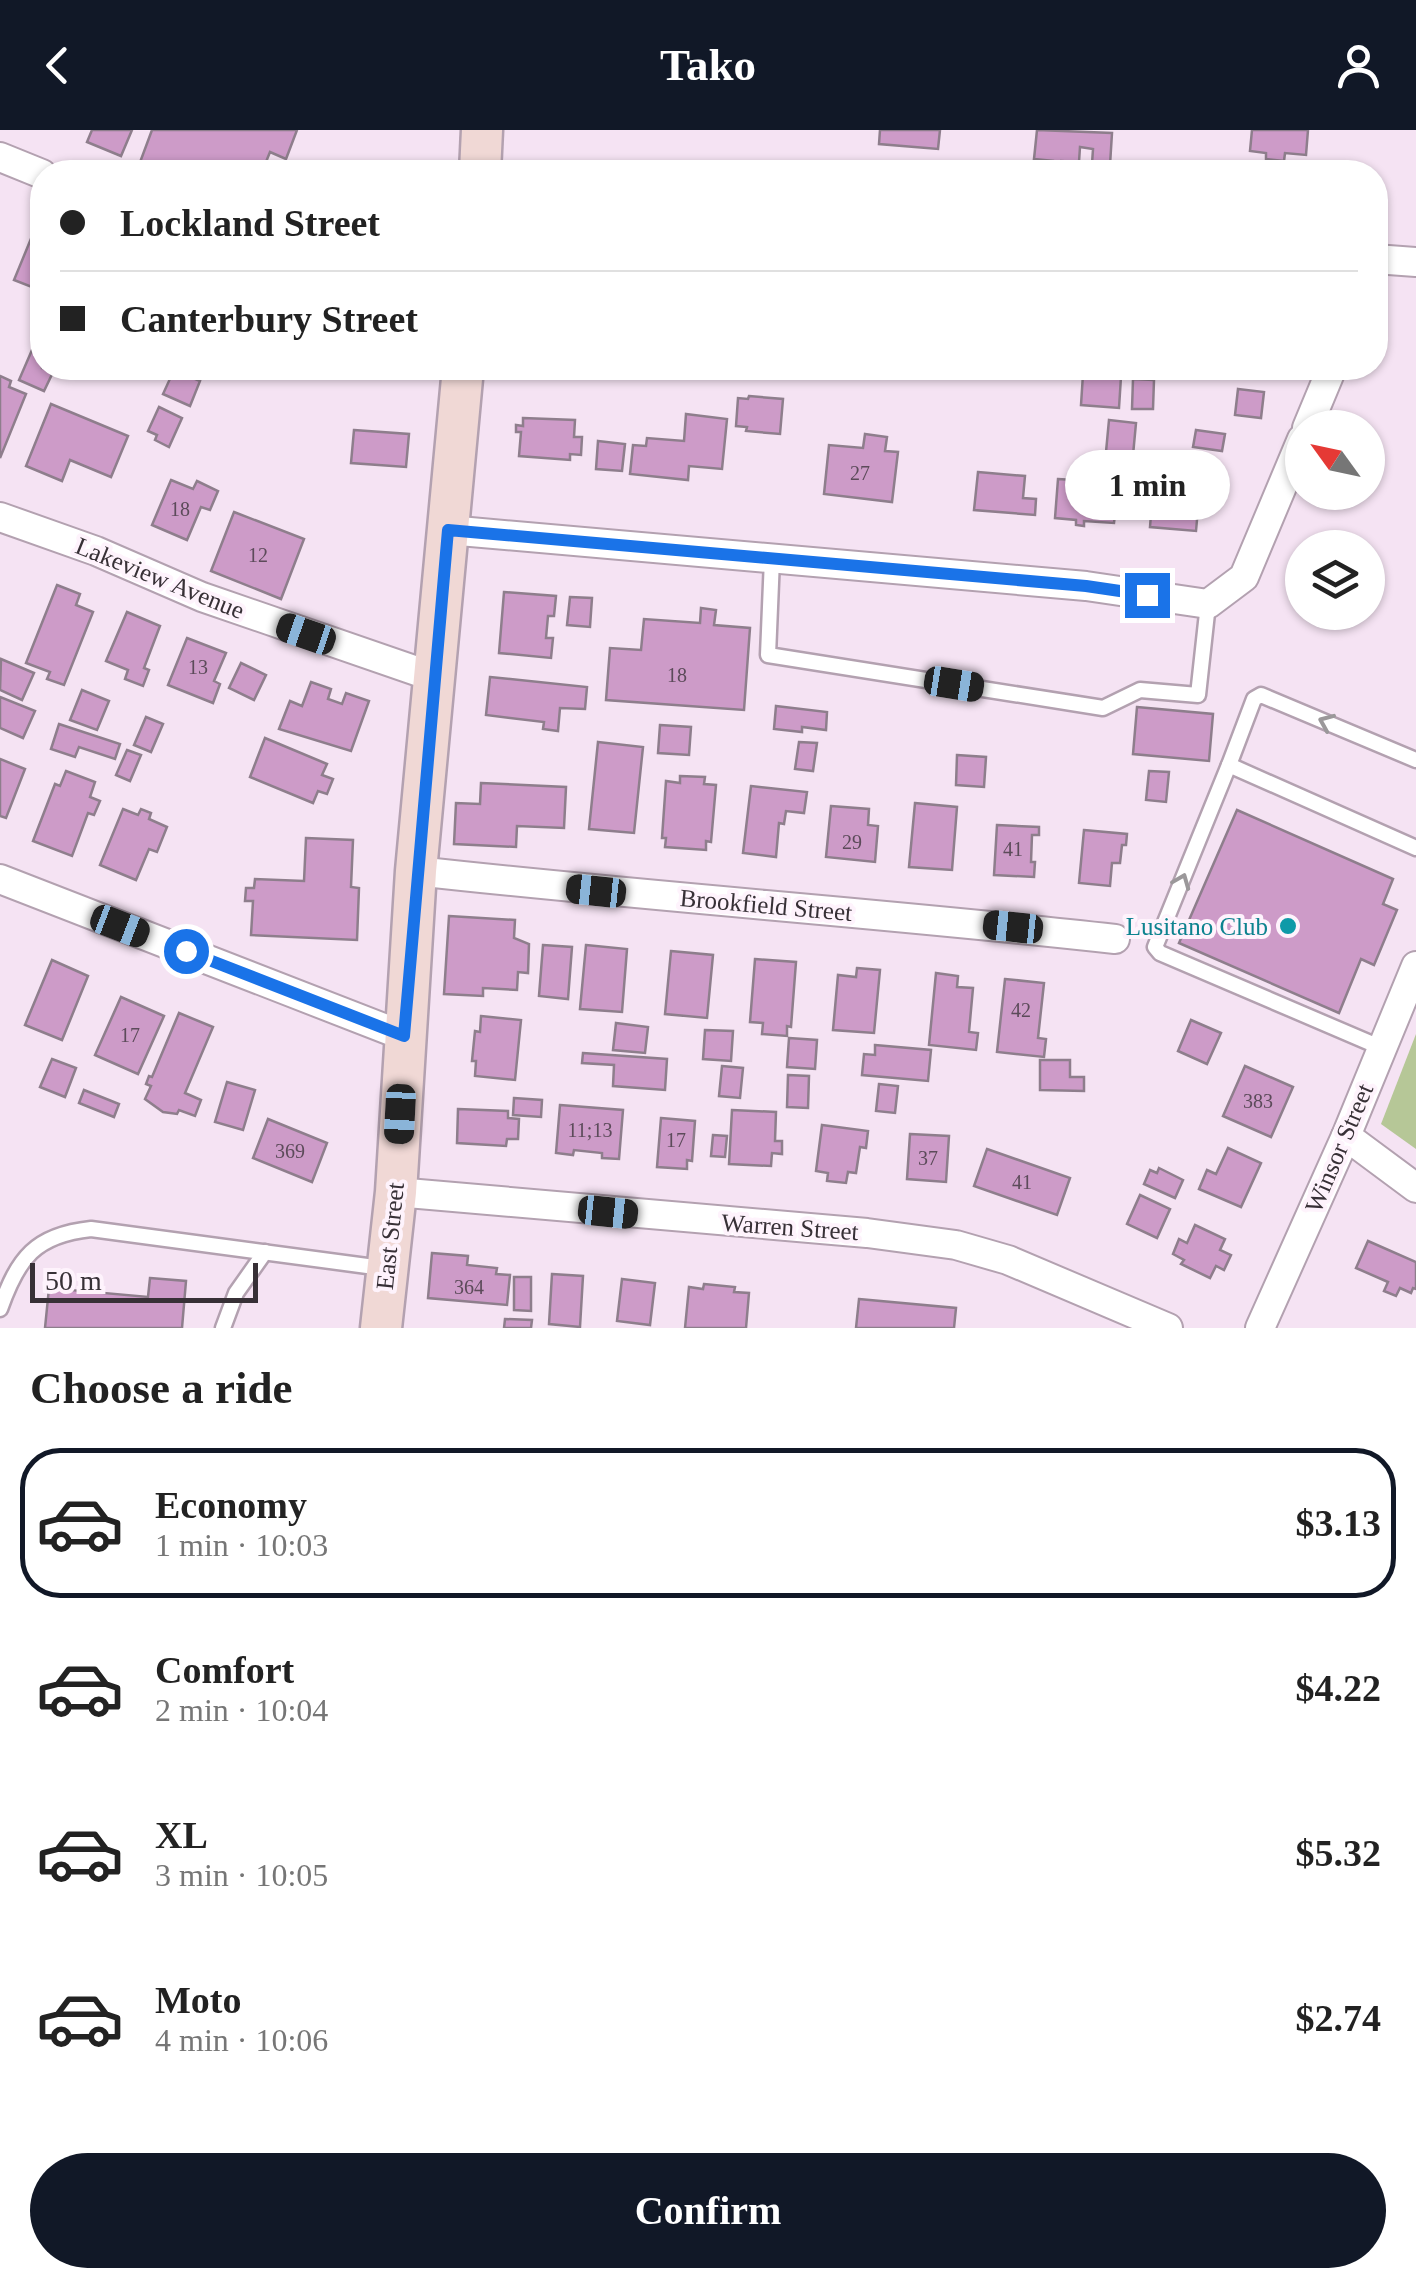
<!DOCTYPE html>
<html lang="en">
<head>
<meta charset="utf-8">
<style>
  :root { --surface:#fff; --page:#f2f2f2; --text:#222; --muted:#767676; --line:#e0e0e0; --accent:#111827 }
  body { margin:0; font-family:"Times New Roman",serif; background:var(--page); color:var(--text); height:100vh; display:flex; flex-direction:column; font-size:38px; white-space:nowrap }
  * { box-sizing:border-box; margin:0 }
  p { font-size:32px; color:var(--muted) }
  .icon { flex:none; width:55px; height:55px; fill:none; stroke:currentColor; stroke-width:2; stroke-linecap:round; stroke-linejoin:round }
  .map { position:relative; height:1198px; overflow:hidden }
  .sheet { display:flex; flex-direction:column; background:var(--surface); flex:1 }
  .sheet>* { flex:none }
  .top-card { position:absolute; left:30px; top:30px; width:1358px; height:220px; border-radius:40px; box-shadow:0 2px 8px #0004; display:grid; align-content:center; height:220px; padding:0 30px; background:var(--surface) }
  .needle { width:65px; rotate:303deg }
  .fabs { position:absolute; left:1285px; top:280px; display:grid; gap:20px }
  .fabs a { display:grid; place-items:center; width:100px; height:100px; border-radius:50%; background:var(--surface); box-shadow:0 2px 8px #0004; font-size:50px }
  .scale { position:absolute; left:30px; bottom:25px; width:228px; box-sizing:border-box; padding-left:10px; border:5px solid #373036; border-top:0; font-size:28px; line-height:35px; white-space:nowrap; color:#373036; -webkit-text-stroke:8px #fef3fc; paint-order:stroke }
  .end { position:absolute; width:45px; height:45px; margin:-22px; border:12px solid #1a73e8; background:#fff; box-shadow:0 0 0 5px #fff }
  .from { border-radius:50% }
  .bubble { position:absolute; height:70px; border-radius:35px; background:var(--surface); box-shadow:0 2px 8px #0004; font-size:32px; font-weight:700; line-height:70px; text-align:center }
  .car { position:absolute; width:30px; height:60px; margin:-30px -15px; border-radius:12px; box-shadow:0 0 8px 2px #0007; background:linear-gradient(#222 24%,#8ab4d8 0 40%,#222 0 76%,#8ab4d8 0 86%,#222 0) }
  .top-card b { display:flex; align-items:center; gap:35px; height:95px; font-size:38px }
  .top-card b+b { border-top:2px solid var(--line) }
  .top-card i { width:25px; height:25px; background:var(--text) }
  ul { padding:0; list-style:none }
  li { display:flex; align-items:center; gap:30px; height:150px; margin:0 20px 15px; padding:0 10px; border:5px solid transparent; border-radius:40px }
  li div { flex:1 }
  li b { display:block; font-size:38px }
  li em { font-style:normal; font-weight:700 }
  li.current { border-color:var(--accent) }
  li>.icon { width:90px; height:90px; stroke-width:1.5 }
  h2 { padding:0 30px; font-size:45px; line-height:120px }
  .button { display:flex; gap:20px; margin-top:auto; padding:20px 30px }
  .button a { flex:1; height:115px; border-radius:60px; background:var(--accent); color:#fff; font-size:40px; font-weight:700; line-height:115px; text-align:center }
  header { display:flex; justify-content:space-between; align-items:center; height:130px; padding:0 30px; background:var(--accent); color:#fff; font-size:45px; font-weight:700 }
  .map>svg:first-child { display:block }
  .green { fill:#b6c797 }
  .building { fill:#cd9bc8; stroke:#8e7e8c; stroke-width:2.5 }
  .lines { fill:none; stroke-linecap:round; stroke-linejoin:round }
  .service-casing { stroke:#b3a1b0; stroke-width:19 }
  .minor-casing { stroke:#b3a1b0; stroke-width:32 }
  .secondary-casing { stroke:#b3a1b0; stroke-width:45 }
  .service { stroke:#fff; stroke-width:14 }
  .minor { stroke:#fff; stroke-width:28 }
  .secondary { stroke:#f0d8d5; stroke-width:40 }
  .oneway { stroke:#9b989a }
  .route { stroke:#1a73e8; stroke-width:12 }
  .culture-dot { fill:#0f9aa8; stroke:#fef3fc; stroke-width:4 }
  .labels { text-anchor:middle; dominant-baseline:central; stroke-width:8; stroke-linejoin:round; paint-order:stroke }
  .number-label { font-size:20px; fill:#5c4b5a }
  .street-label { font-size:25px; fill:#373036; stroke:#fef3fc }
  .culture-label { font-size:25px; fill:#0d838f; stroke:#fef3fc; text-anchor:end }
</style>
</head>
<body>
<header><svg class="icon" aria-label="back" viewBox="0 0 24 24"><path d="M15 5l-7 7 7 7"/></svg>Tako<svg class="icon" aria-label="person" viewBox="0 0 24 24"><circle cx="12" cy="8" r="4"/><path d="M4 21q1-7 8-7t8 7"/></svg></header>
<div class="map">
<svg width="1416" height="1198" viewBox="0 0 1416 1198">
  <rect width="100%" height="100%" fill="#f5e3f3"/>
  <!-- green -->
  <path class="green" d="M1416,904V1019L1381,994Z"/>
  <!-- building -->
  <g class="building">
    <path d="M92,0H132L121,26L87,12Z"/>
    <path d="M152,0H297L286,29L270,22L262,42H159L139,35Z"/>
    <path d="M880,0H940L938,19L879,14Z"/>
    <path d="M1037,0L1112,3L1110,35L1092,34L1093,19L1080,17L1079,32L1061,31L1060,36L1053,35V31L1034,29Z"/>
    <path d="M1252,0H1308L1306,25L1285,23L1284,31L1266,29V23L1250,21Z"/>
    <path d="M35,99L42,102V161L14,150Z"/>
    <path d="M32,220L42,225V238H55L44,261L19,250Z"/>
    <path d="M174,240L200,251L190,276L163,264Z"/>
    <path d="M1083,244L1121,247L1119,278L1081,275Z"/>
    <path d="M0,246L11,251L9,257L26,264L0,328Z"/>
    <path d="M1133,249L1154,250L1153,279H1132Z"/>
    <path d="M1238,259L1264,262L1261,288L1235,285Z"/>
    <path d="M749,266L783,269L780,304L746,301L747,297L736,296L738,268L748,269Z"/>
    <path d="M51,274L128,306L111,347L70,330L62,351L26,336Z"/>
    <path d="M159,277L182,288L169,317L155,310L157,305L148,301Z"/>
    <path d="M686,284L727,289L722,339L689,336L688,350L630,344L633,315L646,316L647,308L684,311Z"/>
    <path d="M523,288L575,290L574,307H582L581,325L570,324V330L519,326L521,302H516V295L523,296Z"/>
    <path d="M1109,290L1136,293L1133,325L1106,322Z"/>
    <path d="M354,300L409,304L406,337L351,333Z"/>
    <path d="M1196,300L1225,304L1222,321L1193,317Z"/>
    <path d="M865,304L887,307L885,321L898,322L892,372L824,364L829,315L863,318Z"/>
    <path d="M598,311L625,314L622,341L596,339Z"/>
    <path d="M978,342L1025,346L1023,368L1036,369L1035,385L974,380Z"/>
    <path d="M1058,349L1106,352L1104,374L1116,375L1114,393L1084,391V396L1076,395V390L1055,388Z"/>
    <path d="M171,350L193,359L197,351L218,361L210,380L201,377L187,410L152,395Z"/>
    <path d="M1153,360L1211,364L1209,380L1198,379L1196,401L1150,397Z"/>
    <path d="M234,382L304,409L281,469L211,441Z"/>
    <path d="M57,455L80,464L76,475L93,482L64,555L47,549L50,542L26,533Z"/>
    <path d="M504,462L556,466L554,486H548L546,508H553L551,528L499,523Z"/>
    <path d="M570,467L592,468L590,497L567,495Z"/>
    <path d="M701,478L716,480L714,495L750,498L744,580L606,570L610,518L641,520L644,489L700,493Z"/>
    <path d="M127,482L160,496L144,538L149,540L143,556L125,549L128,540L106,531Z"/>
    <path d="M187,508L226,523L214,551L220,554L213,573L168,555Z"/>
    <path d="M1,529L34,543L22,570L0,560Z"/>
    <path d="M241,533L266,545L254,570L229,558Z"/>
    <path d="M490,547L587,557L585,579L560,578L558,601L543,599L544,592L486,585Z"/>
    <path d="M311,552L331,559L328,569L342,574L346,563L369,571L351,621L279,599L290,571L302,576Z"/>
    <path d="M82,560L109,571L97,600L70,590Z"/>
    <path d="M0,567L35,581L23,608L0,598Z"/>
    <path d="M776,576L827,582L826,600L802,597V602L774,599Z"/>
    <path d="M1137,577L1213,584L1209,631L1133,624Z"/>
    <path d="M146,587L163,594L151,622L134,615Z"/>
    <path d="M59,594L120,614L115,629L79,617L75,627L51,619Z"/>
    <path d="M660,595L691,597L689,625L658,623Z"/>
    <path d="M265,608L327,634L322,645L333,649L327,664L318,661L313,673L250,647Z"/>
    <path d="M598,612L643,617L634,703L589,699Z"/>
    <path d="M799,612L817,613L813,641L795,639Z"/>
    <path d="M127,620L141,625L130,651L116,645Z"/>
    <path d="M957,625L986,627L984,657L956,655Z"/>
    <path d="M0,629L25,639L6,688L0,686Z"/>
    <path d="M66,641L95,652L90,667L100,671L94,685L88,683L72,726L33,711L55,654L60,656Z"/>
    <path d="M1149,641L1169,642L1166,672L1146,670Z"/>
    <path d="M680,646L705,647L704,654L716,655L711,712L706,711V720L665,717L666,708H662L666,651L680,653Z"/>
    <path d="M481,653L566,657L564,698L517,696L516,717L454,714L456,673L480,674Z"/>
    <path d="M751,656L807,662L804,683L786,681L784,694L779,693L776,727L743,723Z"/>
    <path d="M915,673L957,677L952,740L909,737Z"/>
    <path d="M831,676L869,679L868,695L878,696L875,732L826,727Z"/>
    <path d="M123,679L138,685L141,679L151,683L149,689L167,697L157,722L149,719L136,750L100,735Z"/>
    <path d="M1237,680L1393,749L1383,774L1397,780L1374,835L1361,829L1339,883L1179,813Z"/>
    <path d="M997,695L1039,697V705H1032L1031,732H1035L1034,747L994,745Z"/>
    <path d="M1084,700L1127,704L1126,715H1122L1120,733H1112L1110,756L1079,753Z"/>
    <path d="M306,708L353,710L351,757L359,758L357,810L251,805L253,771H245L246,758H254L255,749L304,751Z"/>
    <path d="M449,786L515,790L514,808L529,814L528,843L518,842L517,860L483,858V866L444,864Z"/>
    <path d="M543,815L572,817L568,869L539,866Z"/>
    <path d="M586,815L627,819L622,882L580,879Z"/>
    <path d="M671,821L713,825L707,888L665,884Z"/>
    <path d="M755,829L796,832L791,897L787,896V906L762,904L763,893L750,892Z"/>
    <path d="M52,830L88,846L62,910L25,895Z"/>
    <path d="M857,838L880,840L874,903L833,900L838,845L856,847Z"/>
    <path d="M936,843L958,846L957,857L973,858L969,902L978,903L976,920L929,915Z"/>
    <path d="M1005,849L1044,853L1038,908L1046,909L1044,927L997,922Z"/>
    <path d="M121,867L164,886L138,944L95,925Z"/>
    <path d="M179,883L213,897L185,963L201,970L195,986L179,980L177,984L163,982L145,969L151,956L146,954L149,946L152,947Z"/>
    <path d="M481,886L521,890L515,950L475,946L476,931H472L475,901L480,902Z"/>
    <path d="M1191,890L1221,903L1207,934L1178,921Z"/>
    <path d="M616,893L648,897L645,923L613,920Z"/>
    <path d="M705,900L733,901L731,931L703,929Z"/>
    <path d="M789,908L817,910L815,939L787,937Z"/>
    <path d="M875,915L931,920L928,951L862,945L864,924L875,925Z"/>
    <path d="M583,923L667,929L665,960L613,956L614,935L582,933Z"/>
    <path d="M52,929L76,938L65,967L40,957Z"/>
    <path d="M1040,930H1070V947H1084V961L1040,960Z"/>
    <path d="M722,936L743,938L740,968L719,966Z"/>
    <path d="M1245,936L1293,957L1271,1007L1223,986Z"/>
    <path d="M788,945L809,946L808,978L787,977Z"/>
    <path d="M227,952L255,960L243,1000L215,992Z"/>
    <path d="M879,954L898,956L895,983L876,981Z"/>
    <path d="M84,960L119,974L114,987L79,973Z"/>
    <path d="M514,968L542,970L541,987L513,985Z"/>
    <path d="M560,975L623,980L619,1029L602,1028V1023L574,1020L573,1025L556,1023Z"/>
    <path d="M458,979L508,981V988L519,989L518,1009H507L506,1016L457,1013Z"/>
    <path d="M732,980L776,982L775,1011H782V1024L772,1023L771,1036L729,1034Z"/>
    <path d="M661,988L695,991L692,1031L687,1030V1039L657,1037Z"/>
    <path d="M268,989L327,1013L312,1052L253,1028Z"/>
    <path d="M822,995L868,1001L866,1018L860,1017L856,1043L848,1042L846,1053L827,1051L828,1043L816,1041Z"/>
    <path d="M910,1004L949,1006L946,1052L907,1049Z"/>
    <path d="M713,1005L727,1006L725,1027L711,1026Z"/>
    <path d="M1228,1018L1261,1033L1241,1077L1199,1059L1207,1040L1216,1044Z"/>
    <path d="M987,1019L1070,1048L1057,1085L974,1056Z"/>
    <path d="M1159,1038L1183,1050L1175,1068L1144,1054L1150,1040L1157,1043Z"/>
    <path d="M1140,1065L1170,1079L1157,1108L1127,1094Z"/>
    <path d="M1195,1095L1225,1109L1220,1120L1231,1125L1224,1140L1216,1136L1210,1148L1181,1134L1184,1130L1173,1124L1179,1109L1187,1113Z"/>
    <path d="M1368,1111L1416,1132V1159L1413,1158L1411,1163L1400,1158L1396,1166L1384,1161L1388,1152L1356,1138Z"/>
    <path d="M432,1123L468,1126L467,1135L497,1138L496,1144L510,1145L507,1175L428,1168Z"/>
    <path d="M552,1144L583,1146L580,1197L549,1194Z"/>
    <path d="M514,1147H531V1181L514,1180Z"/>
    <path d="M150,1148L186,1151L182,1198H45L49,1158L148,1167Z"/>
    <path d="M622,1149L655,1153L650,1195L617,1191Z"/>
    <path d="M704,1154L735,1157L734,1162L749,1163L746,1198H685L689,1157L703,1159Z"/>
    <path d="M859,1169L956,1178L954,1198H856Z"/>
    <path d="M505,1189L532,1190L531,1198H504Z"/>
  </g>
  <g class="lines">
    <defs>
      <g id="service">
        <path d="M772,429L768,525L1103,578L1140,560L1198,565L1208,474"/>
        <path d="M1229,635L1254,569L1261,565L1416,630"/>
        <path d="M1382,918L1160,823L1155,817L1229,635L1416,718"/>
        <path d="M0,1179C18,1128 35,1105 91,1099L382,1138"/>
        <path d="M223,1198L236,1163L265,1122"/>
      </g>
      <g id="minor">
        <path d="M0,27L42,44"/>
        <path d="M1375,129L1416,132"/>
        <path d="M1307,298L1332,238"/>
        <path d="M0,387L96,421L202,467L434,547"/>
        <path d="M448,400L1086,456L1208,474L1244,447L1302,309"/>
        <path d="M416,741C649,767 882,783 1115,809"/>
        <path d="M0,749L404,906"/>
        <path d="M1346,1006L1416,1058"/>
        <path d="M396,1062L867,1103L956,1115L1008,1130L1168,1198"/>
        <path d="M1260,1198L1346,1006L1416,836"/>
      </g>
      <g id="secondary">
        <path d="M480,42L482,0"/>
        <path d="M381,1198L396,1062L416,741L463,238"/>
      </g>
    </defs>
    <!-- service casing -->
    <use href="#service" class="service-casing"/>
    <!-- minor casing -->
    <use href="#minor" class="minor-casing"/>
    <!-- secondary casing -->
    <use href="#secondary" class="secondary-casing"/>
    <!-- service -->
    <use href="#service" class="service"/>
    <!-- minor -->
    <use href="#minor" class="minor"/>
    <!-- secondary -->
    <use href="#secondary" class="secondary"/>
  </g>
  <!-- one-way arrows -->
  <defs><path id="oneway-chevron" d="M-2-3.5L2.5 0L-2 3.5" fill="none" stroke-width="1.6" stroke-linecap="round" stroke-linejoin="round" transform="scale(2.5)"/></defs>
  <g class="oneway">
    <use href="#oneway-chevron" transform="translate(1326 592) rotate(-157)"/>
    <use href="#oneway-chevron" transform="translate(1182 751) rotate(-68)"/>
  </g>
  <g class="lines">
    <!-- route -->
    <path class="route" d="M186,821L404,906L448,400L1086,456L1147,465"/>
  </g>
  <!-- markers -->
  <circle class="culture-dot" cx="1288" cy="796" r="10"/>
  <g class="labels">
    <!-- number labels -->
    <g class="number-label">
      <text x="860" y="343">27</text>
      <text x="180" y="379">18</text>
      <text x="258" y="425">12</text>
      <text x="198" y="537">13</text>
      <text x="677" y="545">18</text>
      <text x="852" y="712">29</text>
      <text x="1013" y="719">41</text>
      <text x="1021" y="880">42</text>
      <text x="130" y="905">17</text>
      <text x="1258" y="971">383</text>
      <text x="590" y="1000">11;13</text>
      <text x="676" y="1010">17</text>
      <text x="290" y="1021">369</text>
      <text x="928" y="1028">37</text>
      <text x="1022" y="1052">41</text>
      <text x="469" y="1157">364</text>
    </g>
    <!-- street labels -->
    <g class="street-label">
      <text transform="translate(160 448) rotate(22)">Lakeview Avenue</text>
      <text transform="translate(766 775) rotate(5)">Brookfield Street</text>
      <text transform="translate(1339 1018) rotate(-67)">Winsor Street</text>
      <text transform="translate(790 1097) rotate(4)">Warren Street</text>
      <text transform="translate(390 1106) rotate(-84)">East Street</text>
    </g>
    <!-- culture labels -->
    <g class="culture-label">
      <text x="1268" y="796">Lusitano Club</text>
    </g>
  </g>
</svg>
<div class="fabs">
<a><svg class="needle" viewBox="-14 -14 28 28"><path d="M0-13l5 13h-10z" fill="#e53935"/><path d="M0 13l5-13h-10z" fill="#767676"/></svg></a>
<a><svg class="icon" aria-label="layers" viewBox="0 0 24 24"><path d="M12 4l9 5-9 5-9-5zM3 14l9 5 9-5"/></svg></a>
</div>
<div class="scale">50 m</div>
<i class="end from" style="left:186px;top:821px"></i>
<i class="end" style="left:1147px;top:465px"></i>
<div class="bubble" style="left:1065px;top:320px;width:165px">1 min</div>
<i class="car" style="left:306px;top:504px;rotate:289deg"></i>
<i class="car" style="left:954px;top:554px;rotate:99deg"></i>
<i class="car" style="left:596px;top:761px;rotate:276deg"></i>
<i class="car" style="left:120px;top:796px;rotate:111deg"></i>
<i class="car" style="left:1013px;top:797px;rotate:276deg"></i>
<i class="car" style="left:400px;top:984px;rotate:183deg"></i>
<i class="car" style="left:608px;top:1082px;rotate:96deg"></i>
<div class="top-card">
<b><i class="from"></i>Lockland Street</b>
<b><i></i>Canterbury Street</b>
</div>
</div>
<section class="sheet">
<h2>Choose a ride</h2>
<ul>
<li class="current"><svg class="icon" aria-label="car" viewBox="0 0 24 24"><path d="M5 17H2v-5l4-1 3-4h7l3 4 3 1v5h-3M9 17h6M6 11h13"/><circle cx="7" cy="17" r="2"/><circle cx="17" cy="17" r="2"/></svg><div><b>Economy</b><p>1 min · 10:03</p></div><em>$3.13</em></li>
<li><svg class="icon" aria-label="car" viewBox="0 0 24 24"><path d="M5 17H2v-5l4-1 3-4h7l3 4 3 1v5h-3M9 17h6M6 11h13"/><circle cx="7" cy="17" r="2"/><circle cx="17" cy="17" r="2"/></svg><div><b>Comfort</b><p>2 min · 10:04</p></div><em>$4.22</em></li>
<li><svg class="icon" aria-label="car" viewBox="0 0 24 24"><path d="M5 17H2v-5l4-1 3-4h7l3 4 3 1v5h-3M9 17h6M6 11h13"/><circle cx="7" cy="17" r="2"/><circle cx="17" cy="17" r="2"/></svg><div><b>XL</b><p>3 min · 10:05</p></div><em>$5.32</em></li>
<li><svg class="icon" aria-label="car" viewBox="0 0 24 24"><path d="M5 17H2v-5l4-1 3-4h7l3 4 3 1v5h-3M9 17h6M6 11h13"/><circle cx="7" cy="17" r="2"/><circle cx="17" cy="17" r="2"/></svg><div><b>Moto</b><p>4 min · 10:06</p></div><em>$2.74</em></li>
</ul>
<div class="button"><a>Confirm</a></div>
</section>
</body>
</html>
